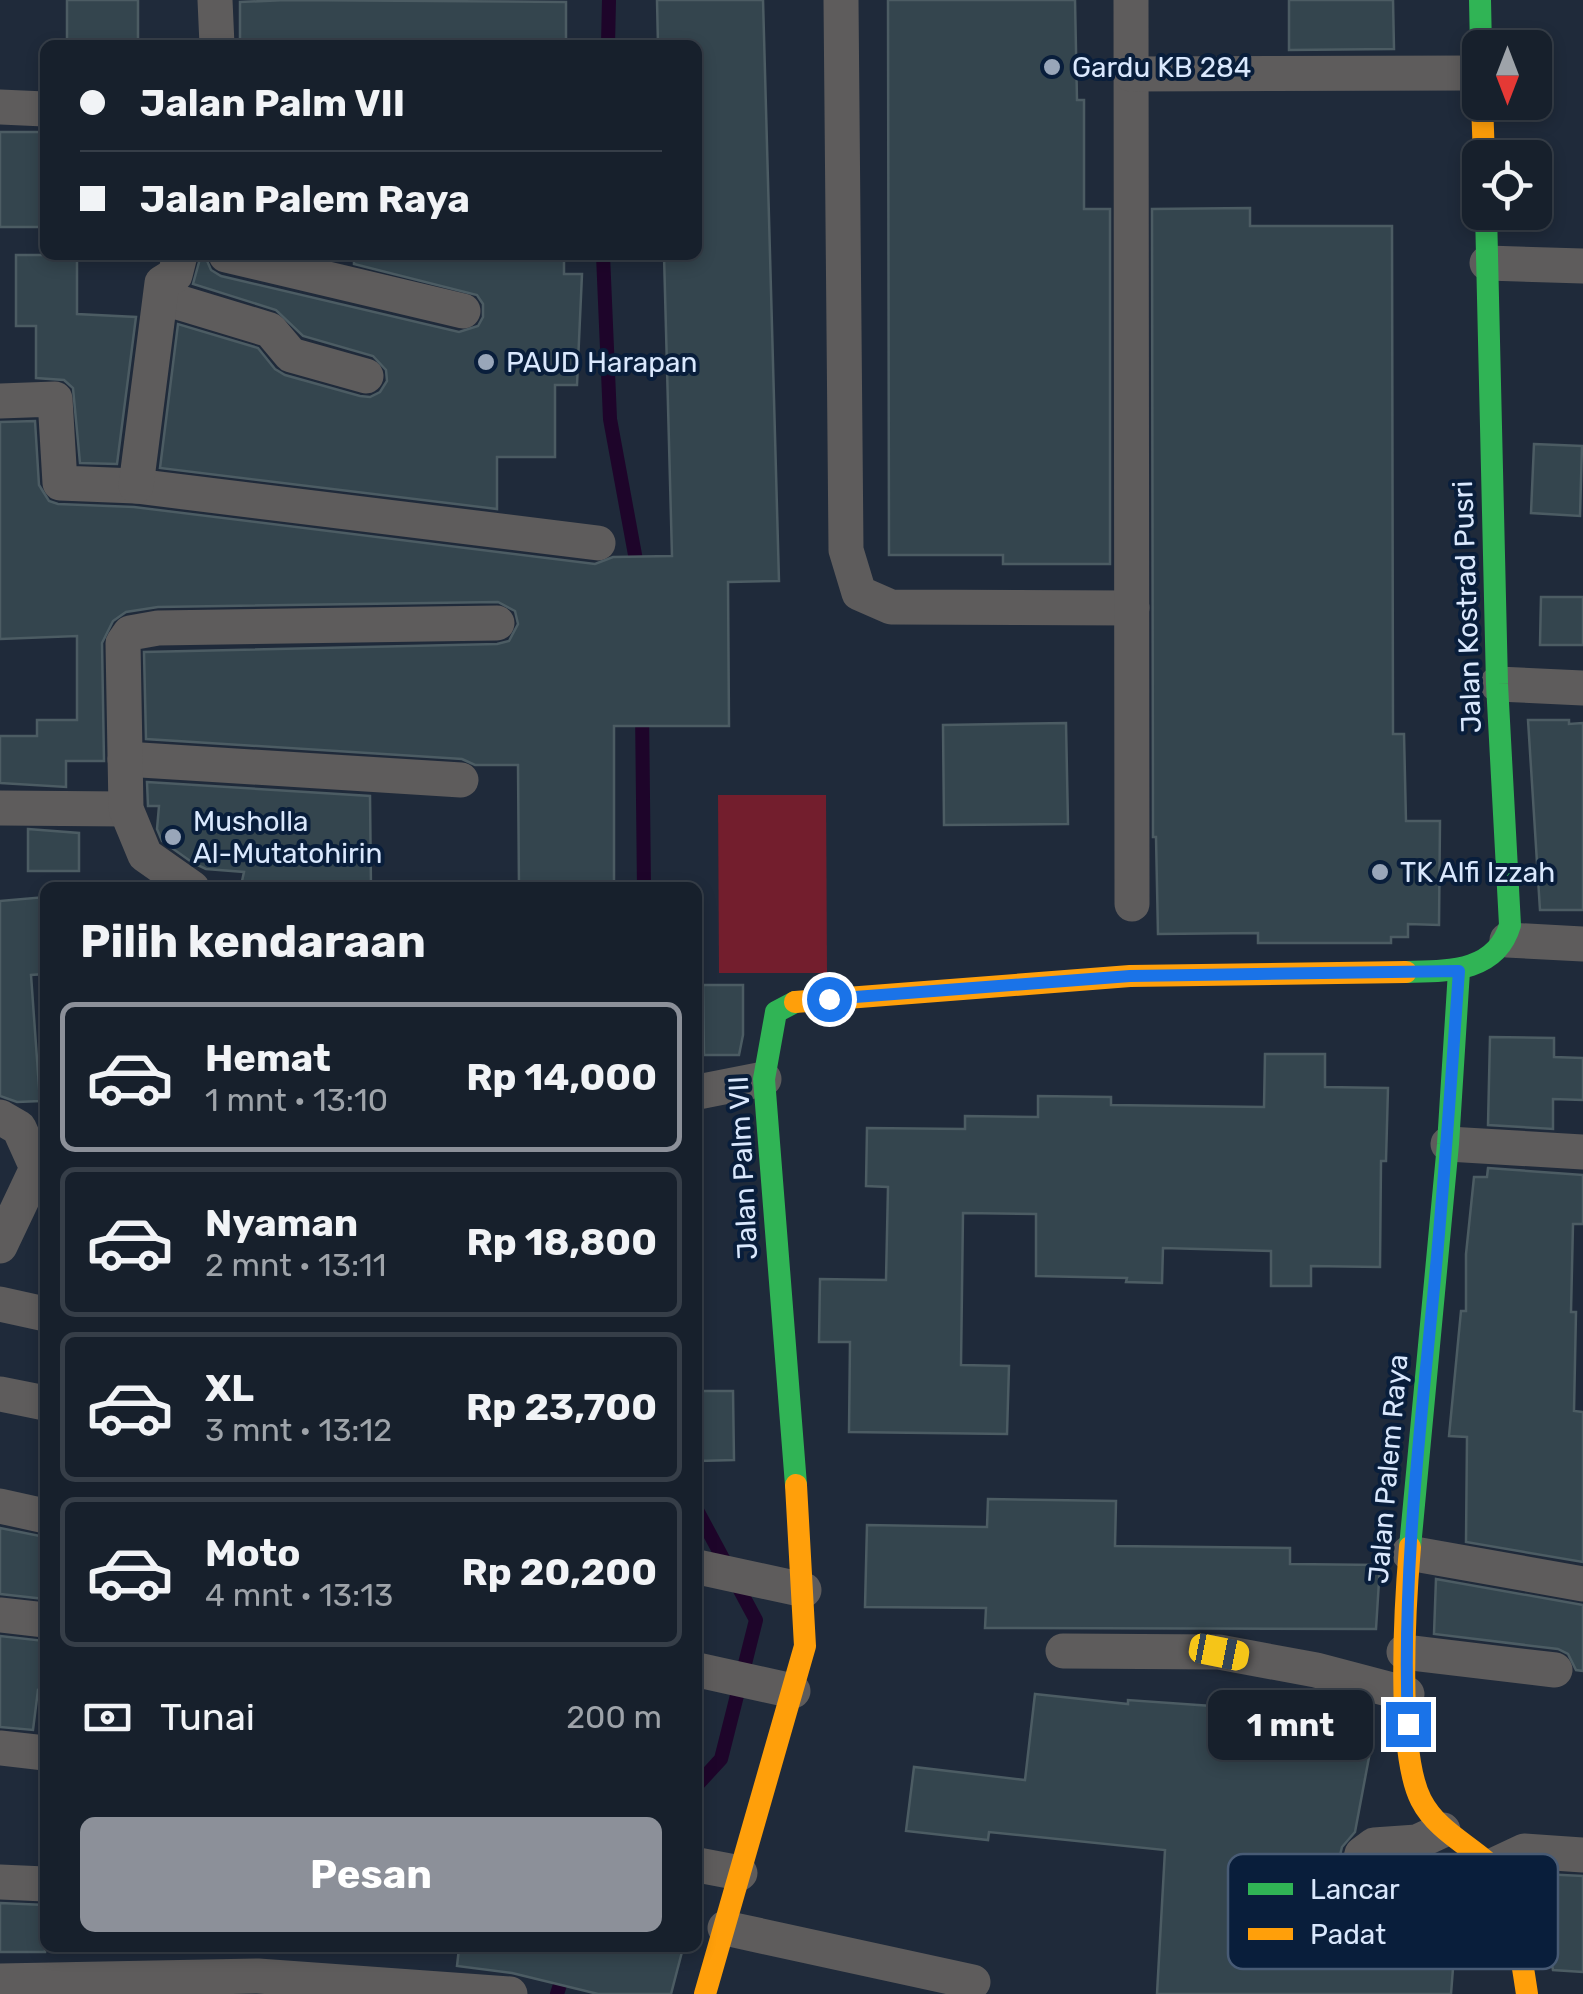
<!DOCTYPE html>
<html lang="id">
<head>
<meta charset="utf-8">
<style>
  :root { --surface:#17202c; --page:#242d38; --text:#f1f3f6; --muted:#9ea3a9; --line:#363e48; --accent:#8c9099 }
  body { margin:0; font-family:Rubik,sans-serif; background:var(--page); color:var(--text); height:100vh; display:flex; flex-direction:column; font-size:38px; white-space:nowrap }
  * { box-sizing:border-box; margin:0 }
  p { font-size:32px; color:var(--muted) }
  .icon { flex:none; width:55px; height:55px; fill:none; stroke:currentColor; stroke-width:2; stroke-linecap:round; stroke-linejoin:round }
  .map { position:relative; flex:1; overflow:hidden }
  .sheet { position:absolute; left:40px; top:882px; width:662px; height:1070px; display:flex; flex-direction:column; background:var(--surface); border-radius:15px; box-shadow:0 5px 15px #0003,0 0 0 2px var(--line) }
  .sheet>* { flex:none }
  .top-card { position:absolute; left:40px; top:40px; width:662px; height:220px; border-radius:15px; box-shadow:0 5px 15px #0003,0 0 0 2px var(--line); display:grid; align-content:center; height:220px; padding:0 40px; background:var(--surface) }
  .needle { width:65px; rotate:180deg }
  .tools { position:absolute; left:1462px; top:30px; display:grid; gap:20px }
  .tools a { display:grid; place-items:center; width:90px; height:90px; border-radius:15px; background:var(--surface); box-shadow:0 5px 15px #0003,0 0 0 2px var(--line); font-size:50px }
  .end { position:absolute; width:45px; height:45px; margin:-22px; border:12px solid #1a73e8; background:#fff; box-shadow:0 0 0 5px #fff }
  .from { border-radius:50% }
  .bubble { position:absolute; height:70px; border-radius:15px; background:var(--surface); box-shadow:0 5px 15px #0003,0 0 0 2px var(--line); font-size:32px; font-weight:700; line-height:70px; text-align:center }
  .car { position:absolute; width:30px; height:60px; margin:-30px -15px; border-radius:12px; box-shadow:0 0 8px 2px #0007; background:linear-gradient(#f5c518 24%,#345 0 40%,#f5c518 0 76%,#345 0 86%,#f5c518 0) }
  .top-card b { display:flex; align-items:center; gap:35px; height:95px; font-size:38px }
  .top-card b+b { border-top:2px solid var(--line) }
  .top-card i { width:25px; height:25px; background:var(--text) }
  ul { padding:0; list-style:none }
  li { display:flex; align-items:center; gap:30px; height:150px; margin:0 20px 15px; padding:0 20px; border:5px solid var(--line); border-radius:15px }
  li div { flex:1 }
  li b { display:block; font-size:38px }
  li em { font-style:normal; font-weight:700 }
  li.selected { border-color:var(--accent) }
  li>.icon { width:90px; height:90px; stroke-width:1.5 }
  h2 { padding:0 40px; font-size:45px; line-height:120px }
  .pay { display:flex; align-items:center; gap:25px; height:110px; padding:0 40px; font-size:38px }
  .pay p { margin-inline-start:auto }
  .button { display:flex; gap:20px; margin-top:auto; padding:20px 40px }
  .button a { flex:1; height:115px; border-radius:15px; background:var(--accent); color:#fff; font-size:40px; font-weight:700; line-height:115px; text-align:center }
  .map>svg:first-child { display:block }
  .green { fill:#731e2d }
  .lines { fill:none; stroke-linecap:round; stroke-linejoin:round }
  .stream { stroke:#1e052a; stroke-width:14 }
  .building { fill:#34454e; stroke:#4c5c63; stroke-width:2.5 }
  .street { stroke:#5e5c5c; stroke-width:35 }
  .fast { stroke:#30b455; stroke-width:22 }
  .slow { stroke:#ff9f0a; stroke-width:22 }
  .route { stroke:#1a73e8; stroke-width:12 }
  .poi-dot { fill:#99a6b9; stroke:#091e3b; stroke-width:4 }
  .labels { text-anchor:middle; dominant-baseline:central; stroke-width:8; stroke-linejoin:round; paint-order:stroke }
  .poi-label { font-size:28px; fill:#dae8fd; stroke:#091e3b; text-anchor:start }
  .street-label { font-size:28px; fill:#dae8fd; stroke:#091e3b }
  .key { fill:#091e3b; stroke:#485b75; stroke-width:2.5 }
  .key-label { font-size:28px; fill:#dae8fd }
</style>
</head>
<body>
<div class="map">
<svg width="1583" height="1994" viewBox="0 0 1583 1994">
  <rect width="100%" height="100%" fill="#1f2a3a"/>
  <!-- green -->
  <path class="green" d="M718,795H826L827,973H719Z"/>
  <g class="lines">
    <!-- stream -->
    <g class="stream">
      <path d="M608,45L609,0"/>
      <path d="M603,255L610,419L638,571"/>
      <path d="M642,708L644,888"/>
      <path d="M698,1512L756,1620L721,1759L698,1784"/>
      <path d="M557,1994L572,1948"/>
    </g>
  </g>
  <!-- building -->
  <g class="building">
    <rect x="67" y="0" width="71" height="45"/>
    <path d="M286,0L566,2V45H240V2Z"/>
    <path d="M657,0H763L779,581L728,582L729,726H614V888H519L518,765H475L462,759L146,739L144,652L497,644L509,641L518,624L515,611L498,602L158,607L126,612L113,621L102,643L104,761H66V787L0,783V736H37V720H77V636L0,639V422L35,421L39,485L49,501L58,504L134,507L595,564L613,557L672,556L664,255H698V45H658Z"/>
    <path d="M888,0H1075L1077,100H1084V209H1110V564H1003V555H889Z"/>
    <path d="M1289,0H1393L1394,49L1289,50Z"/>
    <rect x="0" y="132" width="45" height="95"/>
    <path d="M1250,208V226H1392L1393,734H1404L1406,821H1440L1439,925L1408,924V937H1391V943H1258V933L1158,934L1156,837H1153L1152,209Z"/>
    <path d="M16,255H77V314L136,317L117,464L80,463L73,388L64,380L36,378V326H16Z"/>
    <path d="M201,255L205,256L211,270L221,276L459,332L478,326L483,317V304L477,295L354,264V255H564V274H582L577,385H555V457H497V509L160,468L178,324L258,348L275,369L285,375L360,396L370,397L380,392L387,381L386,370L373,356L303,336L276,310L193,284Z"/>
    <path d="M1534,444L1582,446L1580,516L1531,513Z"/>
    <path d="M1541,597H1583V645H1540Z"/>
    <path d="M1528,720H1569V724L1583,723V910H1540Z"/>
    <path d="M1066,723L1068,824L944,825L943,725Z"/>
    <path d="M147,782L370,796L371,888H268L242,881L244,872L206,869L193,863L162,841L157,829L159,806H148Z"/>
    <path d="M28,829L79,833V871H28Z"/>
    <path d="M45,897V974L31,975L40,1101L17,1102L0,1096V901Z"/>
    <path d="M703,985H743V1035L739,1055H704Z"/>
    <path d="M1490,1037L1554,1038V1057L1583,1058V1100L1553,1099V1129L1488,1125Z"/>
    <path d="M1265,1054H1325V1087L1388,1088L1386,1161H1381L1380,1267L1311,1266V1286H1271V1251L1163,1248L1162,1283L1126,1282L1127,1278L1036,1276V1214L963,1213L961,1365L1009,1366L1007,1434L849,1432L850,1342H819L820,1279L886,1280L888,1187L866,1186L867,1128L965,1129V1116L1038,1117V1096L1111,1097V1105L1264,1107Z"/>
    <path d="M1488,1168L1583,1175V1224H1573L1571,1312H1576L1574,1411L1583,1412V1562L1466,1542L1467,1437L1449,1436L1461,1311H1466V1254L1474,1177H1487Z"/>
    <path d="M698,1391H733L734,1460L698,1461Z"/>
    <path d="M988,1499L1116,1501L1115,1546L1290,1548V1564L1380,1565L1376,1629L985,1628L986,1608L865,1607L867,1525L987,1527Z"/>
    <path d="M0,1528L45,1537V1599L0,1594Z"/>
    <path d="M1436,1579L1583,1605V1671L1576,1670L1568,1654L1558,1649L1434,1634Z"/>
    <path d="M0,1636L45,1641V1691L38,1690L33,1730L0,1727Z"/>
    <path d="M1035,1694L1128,1704V1700L1254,1709V1715L1373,1736L1355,1832L1342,1847L1338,1863L1297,1856L1293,1942L1360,1947L1361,1929L1380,1868L1451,1872L1470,1887L1467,1930H1456L1451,1994H1157L1165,1850L989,1832L988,1840L906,1831L914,1767L1025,1780Z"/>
    <path d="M1542,1874L1583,1876V1972L1553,1970L1541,1908Z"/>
    <path d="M0,1903L45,1905V1952H0Z"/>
    <path d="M459,1948H683L671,1994H598L512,1973L457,1966Z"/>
  </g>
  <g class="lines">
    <!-- street -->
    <g class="street">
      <path d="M215,0L217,45"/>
      <path d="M841,0L846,550L859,593L891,607L1132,608"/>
      <path d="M1131,0L1132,904"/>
      <path d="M1131,74L1480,73"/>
      <path d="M0,107L45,109"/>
      <path d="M226,255L463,311"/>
      <path d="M1487,263L1583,266"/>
      <path d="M161,297L270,330L291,355L366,376"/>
      <path d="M0,401L55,399L60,483L136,486L598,543"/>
      <path d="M136,486L162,283L175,275L180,255"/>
      <path d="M1497,684L1583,688"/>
      <path d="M125,759L461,780"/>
      <path d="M0,808L126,809"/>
      <path d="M192,888L145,855L126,809L123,643L130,633L158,628L497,623"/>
      <path d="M1507,940L1583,944"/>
      <path d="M698,1092L764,1079"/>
      <path d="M0,1117L19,1128L37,1168L0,1246"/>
      <path d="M1448,1144L1583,1152"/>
      <path d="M0,1304L45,1314"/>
      <path d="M0,1394L45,1403"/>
      <path d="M0,1506L45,1516"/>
      <path d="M1409,1553L1583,1584"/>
      <path d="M698,1567L804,1590"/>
      <path d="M0,1615L45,1620"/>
      <path d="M1063,1651L1219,1652L1316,1670L1407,1694"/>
      <path d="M1404,1652L1555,1670"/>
      <path d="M698,1670L793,1691"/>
      <path d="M0,1748L45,1753"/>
      <path d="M698,1865L740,1873"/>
      <path d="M1492,1866L1524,1851L1583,1855"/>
      <path d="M0,1882L45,1884"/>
      <path d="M1346,1914L1362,1854L1374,1845L1417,1842L1443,1830"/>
      <path d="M725,1928L973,1982"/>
      <path d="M0,1981L258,1976L510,1994"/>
    </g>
    <!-- fast -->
    <g class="fast">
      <path d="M1480,0L1481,48"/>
      <path d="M1406,972C1446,971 1496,973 1510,925L1497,684L1486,212"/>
      <path d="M795,1002L776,1012L764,1079L796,1485"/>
      <path d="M1410,1547L1448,1144L1459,971"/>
    </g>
    <!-- slow -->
    <g class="slow">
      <path d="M1482,102L1484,158"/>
      <path d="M795,1002L1130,976L1406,972"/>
      <path d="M1410,1547C1405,1604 1396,1751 1421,1800C1436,1829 1464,1842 1488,1863C1512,1884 1522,1962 1527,1994"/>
      <path d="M705,1994L805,1646L796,1485"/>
    </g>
  </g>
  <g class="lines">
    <!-- route -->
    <path class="route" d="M829,999L1130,976L1459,971C1451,1080 1444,1189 1433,1298C1419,1440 1402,1581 1408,1724"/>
  </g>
  <!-- markers -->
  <g class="poi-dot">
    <circle cx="1052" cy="67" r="10"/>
    <circle cx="486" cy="362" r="10"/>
    <circle cx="173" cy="837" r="10"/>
    <circle cx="1380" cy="872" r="10"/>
  </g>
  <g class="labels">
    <!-- poi labels -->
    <g class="poi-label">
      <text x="1072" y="67">Gardu KB 284</text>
      <text x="506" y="362">PAUD Harapan</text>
      <text x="193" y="821">Musholla<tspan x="193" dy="32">Al-Mutatohirin</tspan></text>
      <text x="1400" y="872">TK Alfi Izzah</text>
    </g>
    <!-- street labels -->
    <g class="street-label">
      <text transform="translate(1467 607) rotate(-92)">Jalan Kostrad Pusri</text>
      <text transform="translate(743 1168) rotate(-93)">Jalan Palm VII</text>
      <text transform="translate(1388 1469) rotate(-85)">Jalan Palem Raya</text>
    </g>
  </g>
  <!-- legend -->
  <rect x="1228" y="1854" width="330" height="115" rx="15" class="key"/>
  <rect x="1248" y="1883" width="45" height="12" fill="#30b455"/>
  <rect x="1248" y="1928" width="45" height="12" fill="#ff9f0a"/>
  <g class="key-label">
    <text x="1310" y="1899">Lancar</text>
    <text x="1310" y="1944">Padat</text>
  </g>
</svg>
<div class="tools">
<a><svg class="needle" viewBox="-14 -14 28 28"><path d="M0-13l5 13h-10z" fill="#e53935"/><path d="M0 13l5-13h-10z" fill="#9ea3a9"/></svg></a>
<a><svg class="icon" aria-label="locate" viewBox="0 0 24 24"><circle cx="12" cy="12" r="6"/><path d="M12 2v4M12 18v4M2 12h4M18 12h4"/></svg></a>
</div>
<i class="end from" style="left:829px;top:999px"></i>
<i class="end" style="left:1408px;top:1724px"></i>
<div class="bubble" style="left:1208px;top:1690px;width:165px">1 mnt</div>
<i class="car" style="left:1219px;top:1652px;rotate:101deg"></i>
<div class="top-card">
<b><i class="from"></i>Jalan Palm VII</b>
<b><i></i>Jalan Palem Raya</b>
</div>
<section class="sheet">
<h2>Pilih kendaraan</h2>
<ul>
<li class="selected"><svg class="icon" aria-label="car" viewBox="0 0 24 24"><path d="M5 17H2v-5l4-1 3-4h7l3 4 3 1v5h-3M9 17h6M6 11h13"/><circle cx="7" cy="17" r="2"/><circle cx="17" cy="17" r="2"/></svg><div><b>Hemat</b><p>1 mnt · 13:10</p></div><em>Rp 14,000</em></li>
<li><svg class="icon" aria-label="car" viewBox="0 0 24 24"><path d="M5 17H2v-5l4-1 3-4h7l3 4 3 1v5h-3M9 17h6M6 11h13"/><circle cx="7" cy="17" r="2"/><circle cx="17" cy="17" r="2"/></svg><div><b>Nyaman</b><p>2 mnt · 13:11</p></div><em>Rp 18,800</em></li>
<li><svg class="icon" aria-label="car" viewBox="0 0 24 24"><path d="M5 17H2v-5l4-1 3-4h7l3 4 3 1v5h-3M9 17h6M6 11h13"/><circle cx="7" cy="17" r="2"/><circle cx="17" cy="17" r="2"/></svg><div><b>XL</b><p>3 mnt · 13:12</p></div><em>Rp 23,700</em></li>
<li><svg class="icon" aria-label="car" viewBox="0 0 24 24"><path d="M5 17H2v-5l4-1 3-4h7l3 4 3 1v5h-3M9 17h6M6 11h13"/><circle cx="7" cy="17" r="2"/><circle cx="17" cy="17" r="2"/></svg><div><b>Moto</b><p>4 mnt · 13:13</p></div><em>Rp 20,200</em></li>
</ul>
<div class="pay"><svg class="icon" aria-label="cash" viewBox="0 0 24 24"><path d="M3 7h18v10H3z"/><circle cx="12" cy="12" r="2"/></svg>Tunai<p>200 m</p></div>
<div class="button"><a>Pesan</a></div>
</section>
</div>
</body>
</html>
